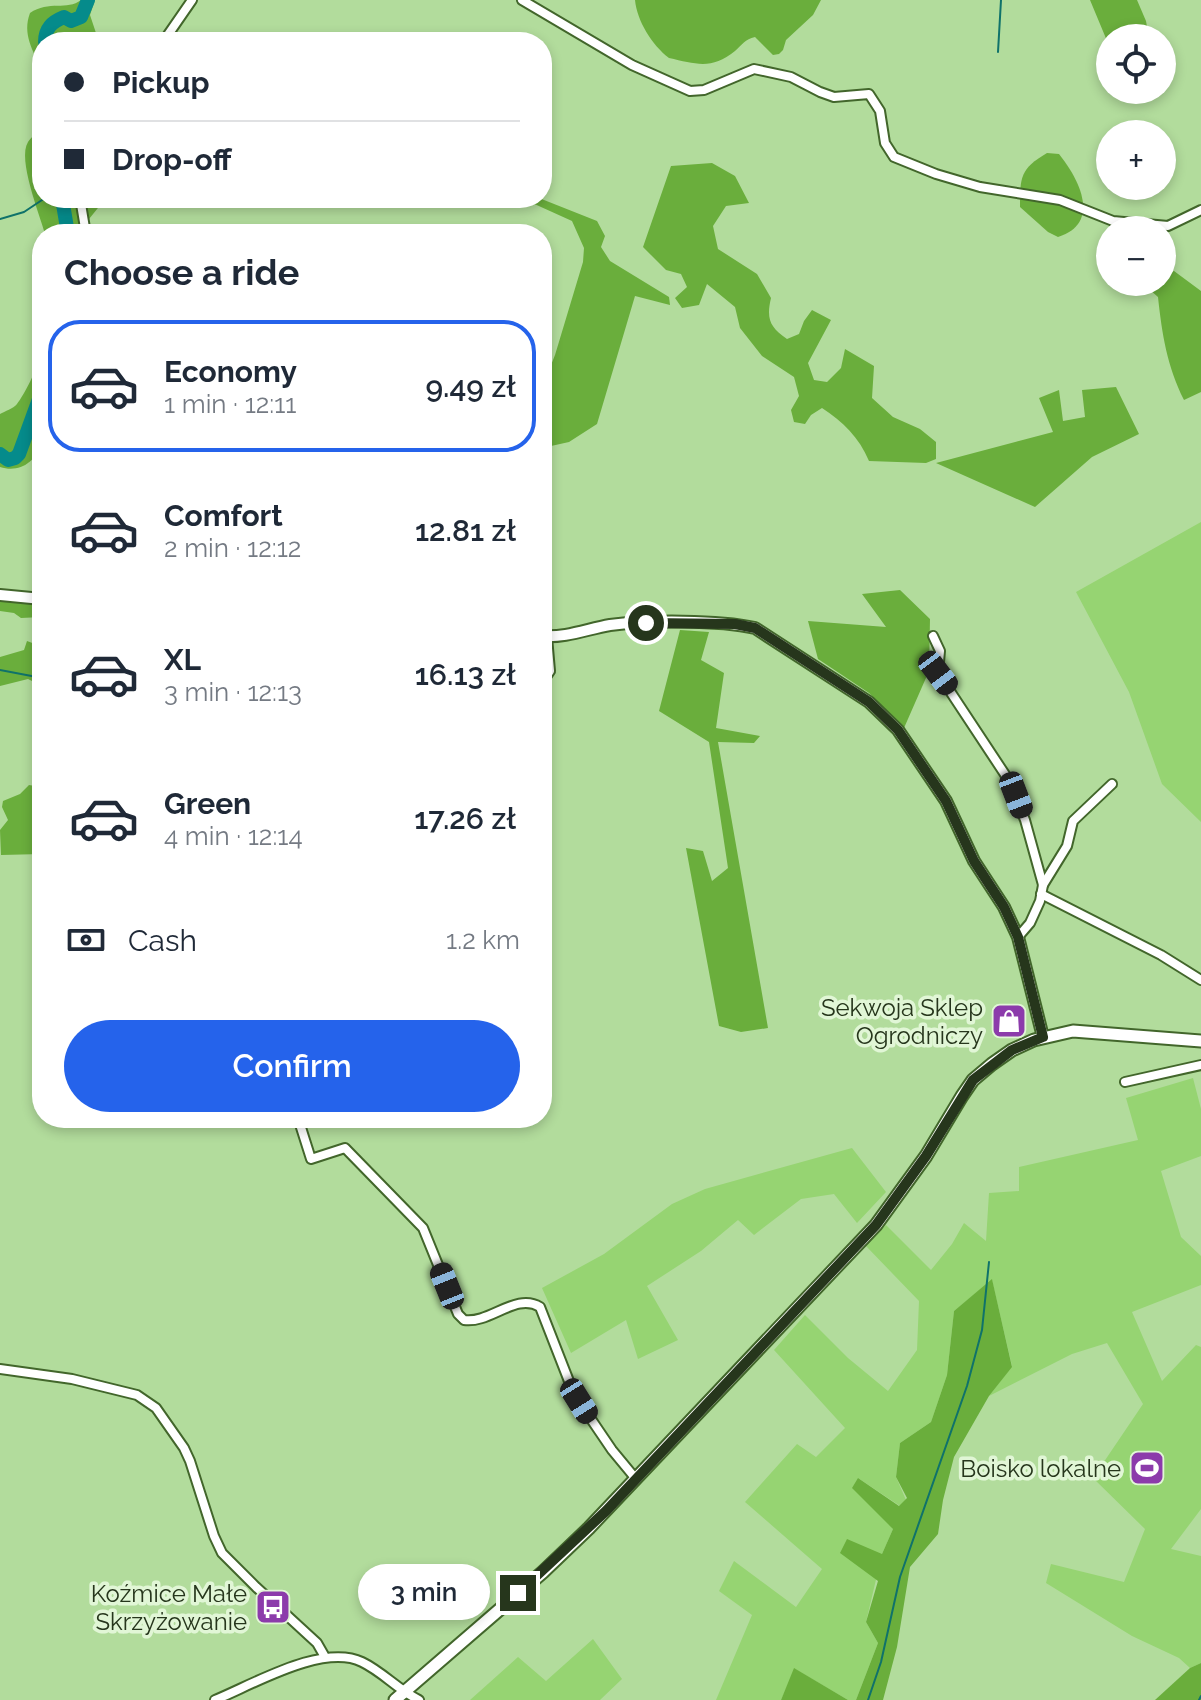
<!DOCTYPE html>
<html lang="en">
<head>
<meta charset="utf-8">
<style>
  :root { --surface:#fff; --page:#f2f2f3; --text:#1f2937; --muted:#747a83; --line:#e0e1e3; --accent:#2563eb }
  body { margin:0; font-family:Raleway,sans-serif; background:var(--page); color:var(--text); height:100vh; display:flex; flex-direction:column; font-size:30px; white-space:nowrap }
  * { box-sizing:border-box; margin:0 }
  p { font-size:26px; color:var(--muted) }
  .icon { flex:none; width:44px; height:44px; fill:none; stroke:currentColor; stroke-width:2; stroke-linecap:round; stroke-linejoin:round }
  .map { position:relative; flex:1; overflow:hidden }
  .panel { position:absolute; left:32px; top:224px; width:520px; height:904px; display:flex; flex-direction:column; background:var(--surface); border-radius:32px; box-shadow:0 4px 12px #0003 }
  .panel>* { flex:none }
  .hud { position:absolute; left:32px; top:32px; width:520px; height:176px; border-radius:32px; box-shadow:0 4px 12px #0003; display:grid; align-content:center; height:176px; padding:0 32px; background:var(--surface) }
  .tools { position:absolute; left:1096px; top:24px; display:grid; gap:16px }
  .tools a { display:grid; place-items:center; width:80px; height:80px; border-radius:50%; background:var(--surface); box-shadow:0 4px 12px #0003; font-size:40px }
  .end { position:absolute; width:36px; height:36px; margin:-18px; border:10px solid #26361c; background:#fff; box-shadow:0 0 0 4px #fff }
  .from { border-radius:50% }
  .bubble { position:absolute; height:56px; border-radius:28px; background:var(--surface); box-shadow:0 4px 12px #0003; font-size:26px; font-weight:600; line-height:56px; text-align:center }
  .car { position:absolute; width:24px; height:48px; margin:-24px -12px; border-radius:10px; box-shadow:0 0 6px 2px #0007; background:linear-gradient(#222 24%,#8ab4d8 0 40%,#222 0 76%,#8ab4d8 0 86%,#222 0) }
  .hud b { display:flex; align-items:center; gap:28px; height:76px; font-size:30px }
  .hud b+b { border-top:2px solid var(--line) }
  .hud i { width:20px; height:20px; background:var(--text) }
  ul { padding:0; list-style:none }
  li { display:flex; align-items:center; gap:24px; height:132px; margin:0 16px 12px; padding:0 16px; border:4px solid transparent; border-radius:32px }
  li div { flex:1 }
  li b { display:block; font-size:30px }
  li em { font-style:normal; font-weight:600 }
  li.current { border-color:var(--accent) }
  li>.icon { width:72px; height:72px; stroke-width:1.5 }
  h2 { padding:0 32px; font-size:36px; line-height:96px }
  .pay { display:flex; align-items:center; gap:20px; height:88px; padding:0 32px; font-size:30px }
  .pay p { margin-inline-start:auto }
  .button { display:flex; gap:16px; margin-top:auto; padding:16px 32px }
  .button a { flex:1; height:92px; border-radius:48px; background:var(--accent); color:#fff; font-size:32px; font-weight:600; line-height:92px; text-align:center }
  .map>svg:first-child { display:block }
  .green { fill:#96d472 }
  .forest { fill:#6aae3c }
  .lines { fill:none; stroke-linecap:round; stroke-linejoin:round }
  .stream { stroke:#0f726a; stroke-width:2 }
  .river { stroke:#058b8b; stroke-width:14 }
  .minor-casing { stroke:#42662b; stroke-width:12 }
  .tertiary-casing { stroke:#42662b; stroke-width:14 }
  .secondary-casing { stroke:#42662b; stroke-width:15 }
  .minor { stroke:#fff; stroke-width:8 }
  .tertiary { stroke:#fff; stroke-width:10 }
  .secondary { stroke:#fff; stroke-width:11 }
  .route { stroke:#26361c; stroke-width:10 }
  .labels { text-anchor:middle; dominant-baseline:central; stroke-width:7; stroke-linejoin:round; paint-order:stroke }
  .poi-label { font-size:24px; fill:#26361c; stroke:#e1f6d6; text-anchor:end }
</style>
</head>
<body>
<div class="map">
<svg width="1201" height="1700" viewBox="0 0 1201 1700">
  <rect width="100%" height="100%" fill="#b2dc9c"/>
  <!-- green -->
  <g class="green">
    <path d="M1201,522V822L1162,784L1129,692L1076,592Z"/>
    <path d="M1193,1078L1201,1109V1156L1161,1171L1181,1237L1201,1256V1285L1132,1312L1162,1381L1196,1345L1201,1347V1509L1171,1549L1201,1556V1663L1190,1668L1179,1658L1132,1636L1046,1583L1051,1564L1124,1582L1145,1529L1093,1478L1143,1404L1107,1343L1072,1354L989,1396L1012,1366L992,1280L954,1311L947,1375L931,1422L900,1443L896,1477L906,1500L900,1506L858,1478L893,1529L882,1554L866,1622L878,1643L856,1700H848L795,1669L781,1700H716L752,1615L719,1591L734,1561L796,1607L822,1569L745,1502L797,1444L816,1457L845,1428L774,1350L805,1315L848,1358L888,1391L917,1350L919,1301L865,1245L886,1225L931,1270L952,1244L964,1223L986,1241L989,1193L1019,1191V1167L1138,1140L1126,1098Z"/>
    <path d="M852,1148L886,1192L857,1223L834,1194L801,1199L754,1235L738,1220L701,1251L647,1286L678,1340L638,1359L626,1320L571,1353L542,1288L604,1254L672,1204L705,1189Z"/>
    <path d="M593,1639L622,1679L600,1700H470L518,1657L546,1681Z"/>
  </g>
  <!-- forest -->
  <g class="forest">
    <path d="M81,0H95L90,15L99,42H42V70C33,51 22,34 30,13C49,0 67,11 81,0Z"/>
    <path d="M635,0H821L813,15L786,40L783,50L779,54L773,55L755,37C745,39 742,45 735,51C712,70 696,64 669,58C652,45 637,21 635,0Z"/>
    <path d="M1090,0H1137L1146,21L1149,38H1110V48Z"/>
    <path d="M42,130V198H106L85,224L81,234H45C40,215 17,159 28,142C31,137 37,133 42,130Z"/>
    <path d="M1047,153L1059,154C1079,179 1102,223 1058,237L1048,232L1020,207C1020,177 1020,169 1047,153Z"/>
    <path d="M712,163L735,176L749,203L726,206L713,226L718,249L757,274L771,298C766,319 770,327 787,339L799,334L804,321L812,310L831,320L808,363L814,380L827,382L841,368L845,349L874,366L872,398L893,417L920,429L936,442V459L926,463L869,461C859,437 843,422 822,408L811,415L805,424L794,422L791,410L799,396L794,377L762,356L740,328L735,307L707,284L699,305L682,308L675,298L687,287L681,274L666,270L643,247L671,166Z"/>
    <path d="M531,198H539L597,221L605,236L601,247L610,261L669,297L670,305L635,296L597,424L569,442L542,448V388L555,355L583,262L584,248L572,221L530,202Z"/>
    <path d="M1174,271L1201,291V392L1184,400C1167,366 1162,334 1158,297L1141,282H1162V274Z"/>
    <path d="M42,326L41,444C35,463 19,473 0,467V414C5,411 13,409 17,404C24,395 38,369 38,357C39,346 36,337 42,326Z"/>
    <path d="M1116,387L1139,434L1092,457L1035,507L936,463L1053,432L1039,398L1059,390L1063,421L1085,417L1082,390Z"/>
    <path d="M900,590L930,619L929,671L904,728L869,693L818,659L808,621L886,627L862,594Z"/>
    <path d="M0,598L42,605V617L21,618L14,613L0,611Z"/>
    <path d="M680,630L709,632L701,660L724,673L716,728L760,736L754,743L718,742L768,1028L741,1032L719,1026L686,848L703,851L712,881L728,868L709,742L659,711Z"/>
    <path d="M27,641L35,644L42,662V686L28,679L0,686V657L24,650Z"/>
    <path d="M29,785L35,786L42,792V854L1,855L0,830L8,820L2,807L3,801L20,794Z"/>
    <path d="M992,1279L1012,1367L989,1396L954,1457L943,1500L938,1534L910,1567L897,1647L883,1700H856L878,1643L866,1622L878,1581L840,1553L847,1539L882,1554L893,1529L852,1488L858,1478L899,1506L907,1498L896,1477L900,1443L931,1422L947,1375L954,1311Z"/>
    <path d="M1201,1663V1700H1155L1190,1668Z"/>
    <path d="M794,1668L848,1700H781Z"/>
  </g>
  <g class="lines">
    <!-- stream -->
    <g class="stream">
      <path d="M998,52L1001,0"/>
      <path d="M0,219L24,212L45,198"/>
      <path d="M0,670L42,678"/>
      <path d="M868,1700L881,1662L900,1577L967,1386L982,1330L989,1262"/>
      <path d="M1199,1700L1201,1696"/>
    </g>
    <!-- river -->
    <g class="river">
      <path d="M45,42C45,28 52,22 64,17L71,21L81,17L88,0"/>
      <path d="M62,198L68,234"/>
      <path d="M0,454L8,460L15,458L19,454L42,391"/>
    </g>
    <defs>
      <g id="minor">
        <path d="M522,0L632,65L690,91L704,90L754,69L791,77L820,92L834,97L869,94L880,111L885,143L894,157L936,174L980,187L1060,200L1113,221L1168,226L1201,210"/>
        <path d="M163,42L192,0"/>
        <path d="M80,198L86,234"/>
        <path d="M933,636L940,651L938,673L1008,779L1025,820L1043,885L1040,901L1030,923L1018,937"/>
        <path d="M542,683L550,671L547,637"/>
        <path d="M1043,885L1067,846L1073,821L1112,784"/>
        <path d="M1041,894L1161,955L1201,980"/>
        <path d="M1125,1082L1201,1065"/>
        <path d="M298,1118L311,1159L345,1148L423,1228L458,1314L464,1320C490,1324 516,1292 540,1307L574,1394L612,1450L636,1479"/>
        <path d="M0,1369L72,1379L137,1395L156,1408L184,1448L190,1461L214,1536L222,1553L256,1587L317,1643L325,1657"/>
        <path d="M215,1700C254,1684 323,1643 362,1662C383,1672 398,1690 419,1700"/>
      </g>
      <g id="tertiary">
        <path d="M0,595L42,599"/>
        <path d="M542,636C566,638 587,629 610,625C647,620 719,620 755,628L869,702L898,730L946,801L974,861L1004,907L1018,937L1043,1037"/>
      </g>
      <path id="secondary" d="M395,1700L543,1572L589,1528L876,1225L926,1156L962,1096L973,1080L992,1064L1012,1050L1034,1040L1073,1031L1201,1041"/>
    </defs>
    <!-- minor casing -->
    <use href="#minor" class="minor-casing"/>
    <!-- tertiary casing -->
    <use href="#tertiary" class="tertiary-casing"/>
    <!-- secondary casing -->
    <use href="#secondary" class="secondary-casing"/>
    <!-- minor -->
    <use href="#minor" class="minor"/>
    <!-- tertiary -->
    <use href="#tertiary" class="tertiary"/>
    <!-- secondary -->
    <use href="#secondary" class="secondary"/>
  </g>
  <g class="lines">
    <!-- route -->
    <path class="route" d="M518,1593L606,1511L876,1225L926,1156L973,1080L1012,1050L1043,1037L1018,937L1004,907L974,861L946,801L898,730L869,702L755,628L735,624L646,623"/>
  </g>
  <!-- icons -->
  <defs>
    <symbol id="shop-square" viewBox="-11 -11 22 22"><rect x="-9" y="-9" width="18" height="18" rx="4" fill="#8c3bab" stroke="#e1f6d6"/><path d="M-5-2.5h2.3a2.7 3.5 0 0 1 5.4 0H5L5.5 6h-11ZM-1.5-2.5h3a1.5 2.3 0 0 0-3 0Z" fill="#fff"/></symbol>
    <symbol id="stadium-square" viewBox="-11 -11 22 22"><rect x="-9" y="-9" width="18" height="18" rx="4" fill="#8c3bab" stroke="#e1f6d6"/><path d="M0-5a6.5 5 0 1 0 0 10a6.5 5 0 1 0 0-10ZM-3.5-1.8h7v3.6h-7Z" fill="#fff"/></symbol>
    <symbol id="bus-square" viewBox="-11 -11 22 22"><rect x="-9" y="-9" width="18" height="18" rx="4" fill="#8c3bab" stroke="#e1f6d6"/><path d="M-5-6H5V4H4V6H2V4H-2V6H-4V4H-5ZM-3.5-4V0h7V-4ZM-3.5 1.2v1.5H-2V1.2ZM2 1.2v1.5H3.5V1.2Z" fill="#fff"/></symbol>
  </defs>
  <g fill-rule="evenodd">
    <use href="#shop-square" x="989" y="1001" width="40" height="40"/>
    <use href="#stadium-square" x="1127" y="1448" width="40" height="40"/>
    <use href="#bus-square" x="253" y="1587" width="40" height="40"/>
  </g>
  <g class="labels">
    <!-- poi labels -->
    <g class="poi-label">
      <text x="983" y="1007">Sekwoja Sklep<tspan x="983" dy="28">Ogrodniczy</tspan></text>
      <text x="1121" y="1468">Boisko lokalne</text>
      <text x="247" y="1593">Koźmice Małe<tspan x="247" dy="28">Skrzyżowanie</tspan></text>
    </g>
  </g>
</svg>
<div class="tools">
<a><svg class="icon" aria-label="locate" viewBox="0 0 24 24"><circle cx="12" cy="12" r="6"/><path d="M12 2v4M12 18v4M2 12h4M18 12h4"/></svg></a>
<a>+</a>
<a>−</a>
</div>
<i class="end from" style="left:646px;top:623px"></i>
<i class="end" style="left:518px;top:1593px"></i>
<div class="bubble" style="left:358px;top:1564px;width:132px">3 min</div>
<i class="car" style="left:938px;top:673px;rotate:143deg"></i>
<i class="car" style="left:1016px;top:795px;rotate:159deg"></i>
<i class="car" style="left:447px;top:1286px;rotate:338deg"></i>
<i class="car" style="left:579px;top:1401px;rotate:148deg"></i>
<div class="hud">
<b><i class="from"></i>Pickup</b>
<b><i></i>Drop-off</b>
</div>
<section class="panel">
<h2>Choose a ride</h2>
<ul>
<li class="current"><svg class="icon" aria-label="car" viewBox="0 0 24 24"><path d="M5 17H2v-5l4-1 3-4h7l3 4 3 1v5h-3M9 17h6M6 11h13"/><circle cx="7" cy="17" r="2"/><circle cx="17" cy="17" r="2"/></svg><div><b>Economy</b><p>1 min · 12:11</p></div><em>9.49 zł</em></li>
<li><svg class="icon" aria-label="car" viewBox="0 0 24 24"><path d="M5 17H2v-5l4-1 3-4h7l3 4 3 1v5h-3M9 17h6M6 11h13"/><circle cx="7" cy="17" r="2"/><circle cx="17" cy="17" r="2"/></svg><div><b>Comfort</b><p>2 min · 12:12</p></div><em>12.81 zł</em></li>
<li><svg class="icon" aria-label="car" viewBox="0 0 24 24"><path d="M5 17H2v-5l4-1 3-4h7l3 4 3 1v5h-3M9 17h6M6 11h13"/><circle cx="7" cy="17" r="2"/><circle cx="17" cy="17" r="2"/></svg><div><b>XL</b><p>3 min · 12:13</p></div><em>16.13 zł</em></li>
<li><svg class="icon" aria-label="car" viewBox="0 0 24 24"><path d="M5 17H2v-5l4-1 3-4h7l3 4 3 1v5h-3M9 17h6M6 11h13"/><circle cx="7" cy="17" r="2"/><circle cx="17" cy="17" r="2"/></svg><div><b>Green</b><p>4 min · 12:14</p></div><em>17.26 zł</em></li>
</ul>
<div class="pay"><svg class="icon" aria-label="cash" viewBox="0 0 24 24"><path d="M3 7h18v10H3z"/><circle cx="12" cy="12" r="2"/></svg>Cash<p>1.2 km</p></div>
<div class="button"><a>Confirm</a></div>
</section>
</div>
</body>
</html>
